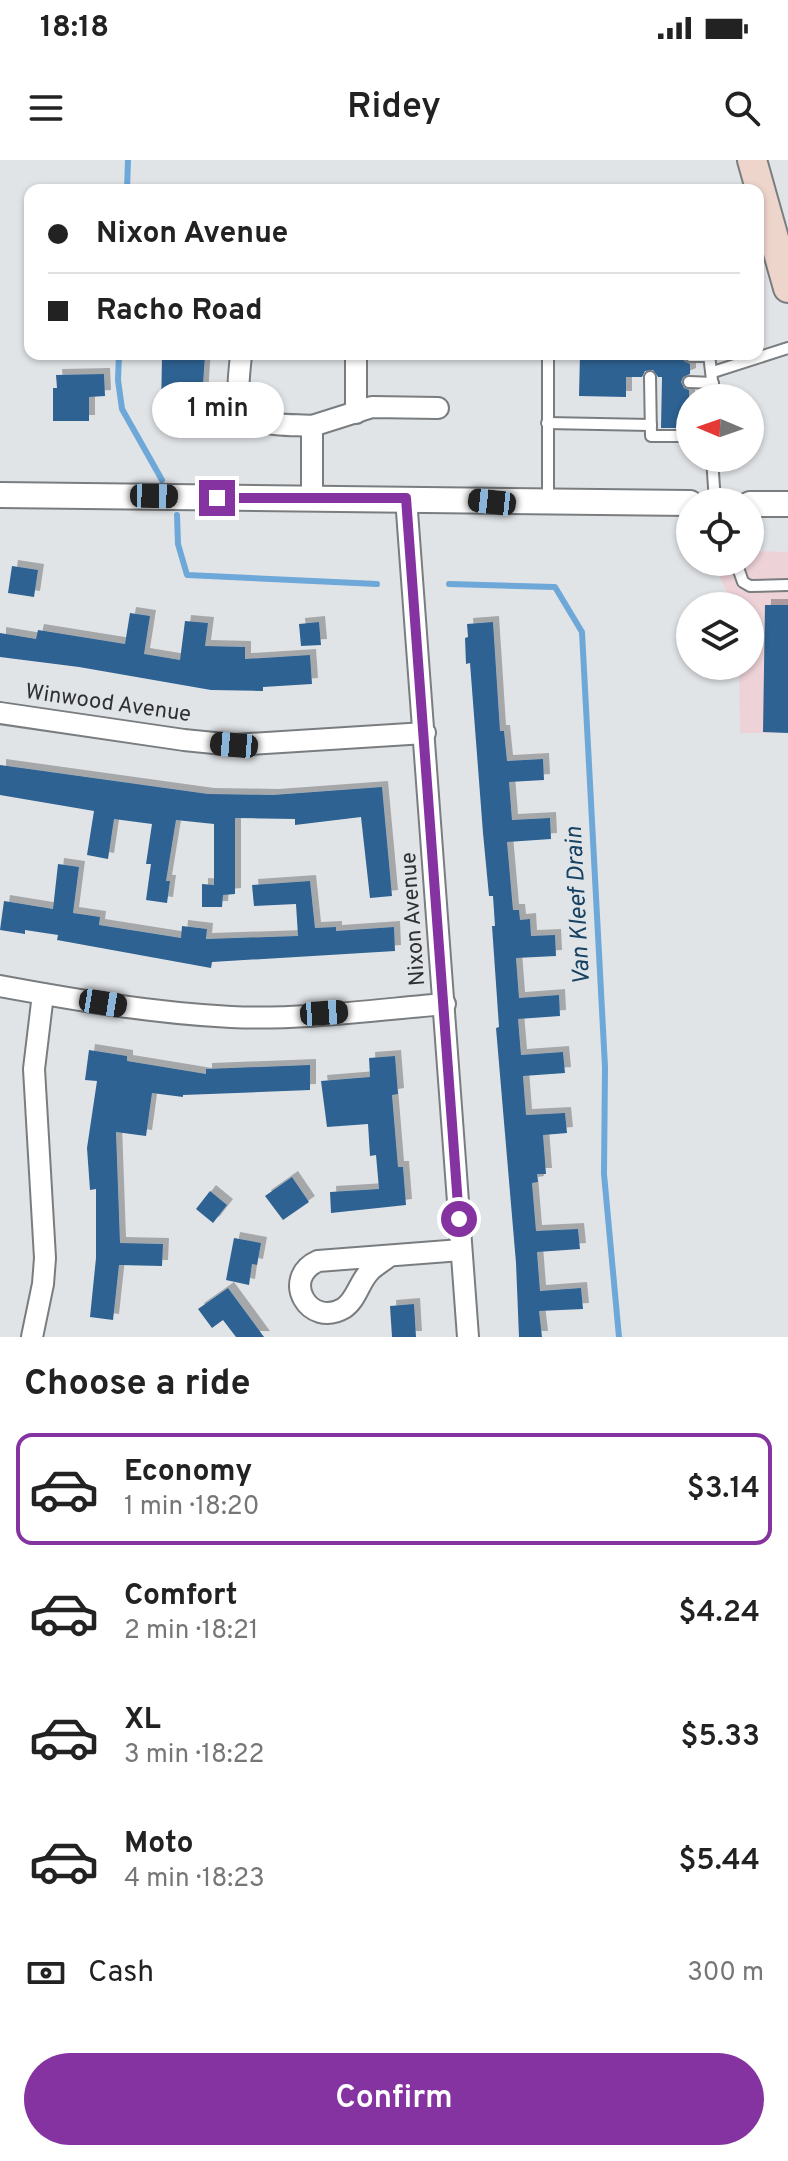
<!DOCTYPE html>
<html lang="en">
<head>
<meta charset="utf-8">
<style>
  :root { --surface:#fff; --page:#f2f2f2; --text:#222; --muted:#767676; --line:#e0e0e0; --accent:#8633a2 }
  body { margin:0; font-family:Overpass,sans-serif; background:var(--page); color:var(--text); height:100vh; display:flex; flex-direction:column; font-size:30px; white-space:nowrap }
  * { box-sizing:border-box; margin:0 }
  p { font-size:26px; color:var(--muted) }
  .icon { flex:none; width:44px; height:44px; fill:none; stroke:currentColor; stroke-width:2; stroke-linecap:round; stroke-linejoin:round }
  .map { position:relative; height:1177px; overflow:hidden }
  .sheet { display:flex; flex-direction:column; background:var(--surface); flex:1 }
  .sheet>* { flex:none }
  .banner { position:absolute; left:24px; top:24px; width:740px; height:176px; border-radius:16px; box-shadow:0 2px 6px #0004; display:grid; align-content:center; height:176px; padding:0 24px; background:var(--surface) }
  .needle { width:52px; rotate:272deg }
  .tools { position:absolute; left:676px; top:224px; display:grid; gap:16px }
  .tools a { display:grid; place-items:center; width:88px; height:88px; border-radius:50%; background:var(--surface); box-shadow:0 2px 6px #0004; font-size:40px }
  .end { position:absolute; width:36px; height:36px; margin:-18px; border:10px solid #8633a2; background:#fff; box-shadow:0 0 0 4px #fff }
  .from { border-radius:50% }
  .bubble { position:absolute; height:56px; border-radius:28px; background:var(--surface); box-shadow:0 2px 6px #0004; font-size:26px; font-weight:600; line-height:56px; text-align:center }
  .car { position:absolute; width:24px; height:48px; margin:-24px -12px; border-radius:10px; box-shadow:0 0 6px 2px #0007; background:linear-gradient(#222 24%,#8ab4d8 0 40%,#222 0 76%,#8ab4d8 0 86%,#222 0) }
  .banner b { display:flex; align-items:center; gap:28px; height:76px; font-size:30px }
  .banner b+b { border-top:2px solid var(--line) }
  .banner i { width:20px; height:20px; background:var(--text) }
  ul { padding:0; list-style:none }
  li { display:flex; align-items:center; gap:24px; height:112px; margin:0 16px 12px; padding:0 8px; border:4px solid transparent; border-radius:16px }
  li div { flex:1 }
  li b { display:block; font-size:30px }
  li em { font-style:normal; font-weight:600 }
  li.current { border-color:var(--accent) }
  li>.icon { width:72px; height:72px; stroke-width:1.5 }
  h2 { padding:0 24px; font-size:36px; line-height:96px }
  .pay { display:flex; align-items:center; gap:20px; height:88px; padding:0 24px; font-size:30px }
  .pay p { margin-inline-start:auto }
  .action { display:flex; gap:16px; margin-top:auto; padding:16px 24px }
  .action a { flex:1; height:92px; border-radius:48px; background:var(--accent); color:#fff; font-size:32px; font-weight:600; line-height:92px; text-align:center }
  .status { display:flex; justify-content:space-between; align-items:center; height:56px; padding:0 40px; background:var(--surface); direction:ltr }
  .status svg { height:22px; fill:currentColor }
  header { display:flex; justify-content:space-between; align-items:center; height:104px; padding:0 24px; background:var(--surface); font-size:36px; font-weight:600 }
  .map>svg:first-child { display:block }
  .commercial { fill:#edd2d7 }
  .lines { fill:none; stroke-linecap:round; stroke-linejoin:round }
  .stream { stroke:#6da8d9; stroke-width:6 }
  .building { fill:#2e6292; filter:url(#shadow) }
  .service-casing { stroke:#7a7d7f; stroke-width:14 }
  .minor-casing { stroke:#7a7d7f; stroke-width:24 }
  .tertiary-casing { stroke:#7a7d7f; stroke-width:28 }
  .secondary-casing { stroke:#7a7d7f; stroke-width:32 }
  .service { stroke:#fff; stroke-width:10 }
  .minor { stroke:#fff; stroke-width:20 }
  .tertiary { stroke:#fff; stroke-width:24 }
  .secondary { stroke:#eed5cc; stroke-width:28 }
  .route { stroke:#8633a2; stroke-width:10 }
  .labels { text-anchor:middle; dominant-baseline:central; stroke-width:8; stroke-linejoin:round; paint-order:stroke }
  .street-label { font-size:22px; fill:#2f3032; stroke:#e1e4e7 }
  .water-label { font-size:24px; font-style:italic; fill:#164264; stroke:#e1e4e7 }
</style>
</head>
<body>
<div class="status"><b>18:18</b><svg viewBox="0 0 49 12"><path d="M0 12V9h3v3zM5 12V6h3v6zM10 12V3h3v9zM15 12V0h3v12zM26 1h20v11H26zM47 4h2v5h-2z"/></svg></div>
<header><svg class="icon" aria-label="menu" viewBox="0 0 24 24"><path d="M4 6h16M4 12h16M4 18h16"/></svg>Ridey<svg class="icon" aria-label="search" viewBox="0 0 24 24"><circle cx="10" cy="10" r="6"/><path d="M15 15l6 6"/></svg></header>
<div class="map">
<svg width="788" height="1177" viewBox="0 0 788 1177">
  <defs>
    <filter id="shadow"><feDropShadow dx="6" dy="-6" stdDeviation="0" flood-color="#0004"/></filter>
  </defs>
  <rect width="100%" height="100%" fill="#e1e4e7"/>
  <!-- commercial -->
  <path class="commercial" d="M750,391L788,392V573H740L739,506H750V446H733L713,402H750Z"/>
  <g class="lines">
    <!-- stream -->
    <g class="stream">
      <path d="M127,30L128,0"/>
      <path d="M119,194L118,220L122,249L162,320"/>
      <path d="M177,355L178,384L187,415L377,424"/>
      <path d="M449,424L555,427L582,472L605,907L604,1014L619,1177"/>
    </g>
  </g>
  <!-- building -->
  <g class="building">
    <path d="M162,194H205L201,256L161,255Z"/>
    <path d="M580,194H682L684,201L690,204V214L683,217L681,222L684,228L689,230V241L684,243L681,248L683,254L689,257V268H661L662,217H658L653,210L645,211L642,217H626V237L579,236Z"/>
    <path d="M104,214L105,236L89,237V261H53V228H57L56,215Z"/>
    <path d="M12,406L38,410L34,437L8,433Z"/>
    <path d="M765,445H788V573L763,572Z"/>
    <path d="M130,453L150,456L144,494L180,500L185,461L208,463L205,486L245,487V499L310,495L312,524L263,527V531L211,530L79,507L0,497V473L36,479L38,470L125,484Z"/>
    <path d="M319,462L321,485L301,486L299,464Z"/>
    <path d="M493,462L500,571H504L507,601L543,599L544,620L509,622L512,660L550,658L551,679L507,682L513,750H519L520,760L530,759L531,776L555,775L556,796L516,798L519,838L559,835L560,856L518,859L521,895L563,892L565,913L523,916L526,955L565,953L567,973L543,975L546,1014H537L538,1022L532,1023L536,1071L578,1069L580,1089L537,1092L540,1131L581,1128L583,1149L539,1151L542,1177H519L516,1103L496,868L499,867L492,766H495L493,736H489L483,673L470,503L466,504L465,478L468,477L467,464Z"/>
    <path d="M0,605L208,634L273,635L382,627L392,736L370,738L361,657L295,665V659L235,658V734L223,735L222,747H202V724L214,725V664L176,660L166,721H170L167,743L146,740L151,704H146L152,664L114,659L108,699L87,695L94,651L0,635Z"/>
    <path d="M58,704L79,707L73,753L100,757L99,765L181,778L182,766L207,769L206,779L298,776L296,744L254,746L252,725L310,721L315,768L336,767V771L394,767L395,791L212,802L211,808L57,780L58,775L25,770V774L0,770L4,741L53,749Z"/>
    <path d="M89,890L127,896V901L206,914V909L310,905V930L183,935V937L152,933L146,976L116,972L120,1083L163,1084L162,1106L119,1105L113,1160L90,1157L96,1098V1029L90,1030L87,988L97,921L85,920Z"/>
    <path d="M395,896L398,934L392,935L398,1007H403L406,1045L331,1053L330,1032L379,1029L376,995L370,996L368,964L327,967L321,921L370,917L369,898Z"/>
    <path d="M292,1017L309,1042L283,1060L265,1036Z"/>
    <path d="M210,1031L227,1045L213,1063L196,1049Z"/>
    <path d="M234,1078L261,1083L257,1105L252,1104L249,1125L226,1120Z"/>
    <path d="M228,1128L264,1177H236L223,1160L212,1168L198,1149Z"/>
    <path d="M414,1144L416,1177H392L390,1146Z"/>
  </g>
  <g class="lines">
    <defs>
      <g id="service">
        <path d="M709,194L714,238"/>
        <path d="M690,196H709"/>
        <path d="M713,212L788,188"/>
        <path d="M650,217L651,276H690"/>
        <path d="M689,222L713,223"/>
        <path d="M689,249H690"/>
        <path d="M547,263L651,265"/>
        <path d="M712,298L715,342"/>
        <path d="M548,340V194"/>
        <path d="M736,402L743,422L750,426L788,425"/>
      </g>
      <g id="minor">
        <path d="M241,194C240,209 237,225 239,240C241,269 290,264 312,266"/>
        <path d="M356,194V253"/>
        <path d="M406,338L468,1177"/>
        <path d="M312,339V266L372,247L438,248"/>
        <path d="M0,553L184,580L234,585L425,573"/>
        <path d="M0,826C76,840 153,853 231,857C301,860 374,850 445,844"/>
        <path d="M388,1097C382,1102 374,1106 369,1112C359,1123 356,1140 344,1148C309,1169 280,1118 318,1101L461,1090"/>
        <path d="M32,1177L43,1124L45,1098L34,909L43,834"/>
      </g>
      <g id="tertiary">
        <path d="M0,335L690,343"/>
        <path d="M750,344H788"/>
      </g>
      <path id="secondary" d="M752,0L788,128"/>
    </defs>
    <!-- service casing -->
    <use href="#service" class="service-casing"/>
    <!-- minor casing -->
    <use href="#minor" class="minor-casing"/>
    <!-- tertiary casing -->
    <use href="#tertiary" class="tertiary-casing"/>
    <!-- secondary casing -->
    <use href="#secondary" class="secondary-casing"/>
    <!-- service -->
    <use href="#service" class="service"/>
    <!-- minor -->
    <use href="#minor" class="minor"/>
    <!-- tertiary -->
    <use href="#tertiary" class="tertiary"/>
    <!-- secondary -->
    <use href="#secondary" class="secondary"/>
  </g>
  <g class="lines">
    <!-- route -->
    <path class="route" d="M217,338H406L459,1059"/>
  </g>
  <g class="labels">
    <!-- street labels -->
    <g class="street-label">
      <text transform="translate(108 544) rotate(8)">Winwood Avenue</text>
      <text transform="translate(414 759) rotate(-94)">Nixon Avenue</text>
    </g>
    <!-- water labels -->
    <g class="water-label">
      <text transform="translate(579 746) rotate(-93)">Van Kleef Drain</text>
    </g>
  </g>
</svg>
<div class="tools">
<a><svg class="needle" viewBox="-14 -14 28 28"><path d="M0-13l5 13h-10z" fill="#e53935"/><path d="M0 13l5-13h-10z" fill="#767676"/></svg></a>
<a><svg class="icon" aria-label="locate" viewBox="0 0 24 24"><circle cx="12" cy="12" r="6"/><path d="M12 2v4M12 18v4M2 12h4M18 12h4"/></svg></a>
<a><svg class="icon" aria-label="layers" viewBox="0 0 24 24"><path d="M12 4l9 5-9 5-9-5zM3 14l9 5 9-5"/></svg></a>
</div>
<i class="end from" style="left:459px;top:1059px"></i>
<i class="end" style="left:217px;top:338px"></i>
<div class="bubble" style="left:152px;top:222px;width:132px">1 min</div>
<i class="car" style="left:154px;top:336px;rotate:91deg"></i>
<i class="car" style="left:492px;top:342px;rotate:276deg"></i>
<i class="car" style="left:234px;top:585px;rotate:275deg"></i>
<i class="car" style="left:103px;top:843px;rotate:99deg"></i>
<i class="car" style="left:324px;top:853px;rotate:86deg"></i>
<div class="banner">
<b><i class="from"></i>Nixon Avenue</b>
<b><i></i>Racho Road</b>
</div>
</div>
<section class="sheet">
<h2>Choose a ride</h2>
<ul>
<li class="current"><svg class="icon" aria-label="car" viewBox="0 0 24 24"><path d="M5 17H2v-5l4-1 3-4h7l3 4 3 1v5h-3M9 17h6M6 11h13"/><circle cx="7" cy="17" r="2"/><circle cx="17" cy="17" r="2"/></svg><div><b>Economy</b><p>1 min · 18:20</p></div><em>$3.14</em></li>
<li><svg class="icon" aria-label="car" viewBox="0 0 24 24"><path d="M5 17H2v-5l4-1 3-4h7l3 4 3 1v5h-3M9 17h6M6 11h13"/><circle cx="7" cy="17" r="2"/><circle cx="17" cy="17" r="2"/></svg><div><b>Comfort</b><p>2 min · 18:21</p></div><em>$4.24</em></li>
<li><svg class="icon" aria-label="car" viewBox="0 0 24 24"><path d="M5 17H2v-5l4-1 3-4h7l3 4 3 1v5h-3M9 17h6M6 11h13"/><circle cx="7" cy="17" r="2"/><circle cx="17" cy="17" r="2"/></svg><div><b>XL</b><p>3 min · 18:22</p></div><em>$5.33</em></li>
<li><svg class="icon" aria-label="car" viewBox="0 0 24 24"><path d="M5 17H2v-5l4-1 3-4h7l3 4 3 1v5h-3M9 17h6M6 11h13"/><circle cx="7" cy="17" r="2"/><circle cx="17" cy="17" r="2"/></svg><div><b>Moto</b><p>4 min · 18:23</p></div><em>$5.44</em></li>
</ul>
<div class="pay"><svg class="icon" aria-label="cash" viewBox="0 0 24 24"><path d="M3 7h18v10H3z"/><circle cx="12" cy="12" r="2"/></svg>Cash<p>300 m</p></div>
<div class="action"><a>Confirm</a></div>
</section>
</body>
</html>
